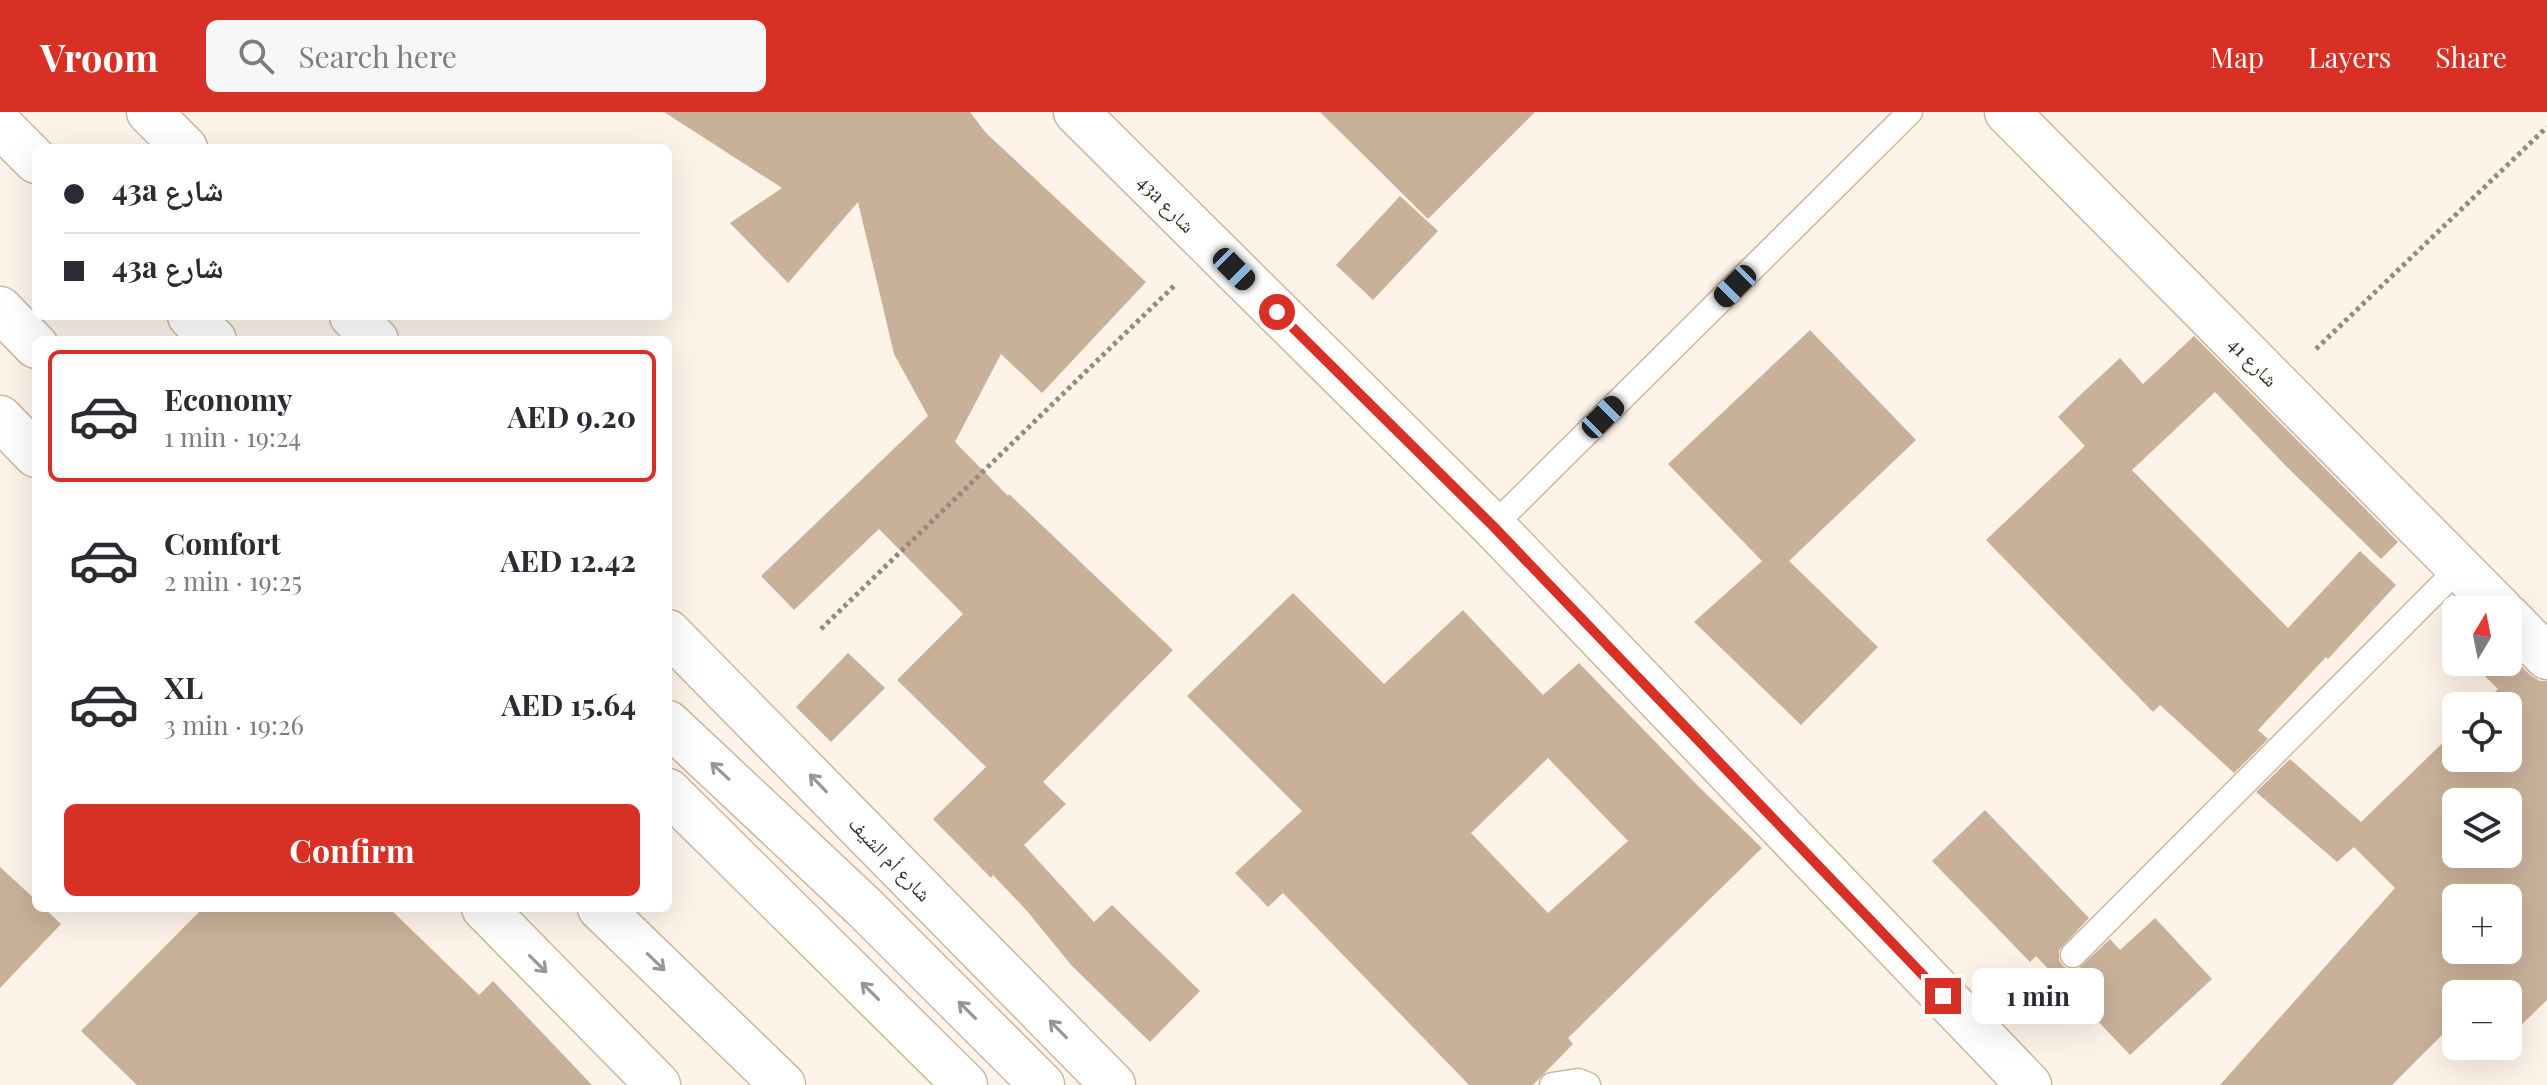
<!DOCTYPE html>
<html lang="en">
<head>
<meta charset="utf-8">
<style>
  :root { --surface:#fff; --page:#f7f7f7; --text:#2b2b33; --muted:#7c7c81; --line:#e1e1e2; --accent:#d93025 }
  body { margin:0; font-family:"Playfair Display","Noto Naskh Arabic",serif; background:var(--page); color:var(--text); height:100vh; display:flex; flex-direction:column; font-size:30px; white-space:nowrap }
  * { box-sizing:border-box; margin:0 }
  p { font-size:26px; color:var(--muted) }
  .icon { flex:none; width:44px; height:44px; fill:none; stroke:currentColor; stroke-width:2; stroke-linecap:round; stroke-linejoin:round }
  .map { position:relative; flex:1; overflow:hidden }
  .panel { position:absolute; left:32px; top:224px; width:640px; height:576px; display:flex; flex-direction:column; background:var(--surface); border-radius:12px; box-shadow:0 8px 32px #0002 }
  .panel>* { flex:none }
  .hud { position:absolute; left:32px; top:32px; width:640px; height:176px; border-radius:12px; box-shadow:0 8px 32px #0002; display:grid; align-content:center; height:176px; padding:0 32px; background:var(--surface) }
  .needle { width:52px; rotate:10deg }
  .tools { position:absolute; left:2442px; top:484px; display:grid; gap:16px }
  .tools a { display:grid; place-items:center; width:80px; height:80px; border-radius:12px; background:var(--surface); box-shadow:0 8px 32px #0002; font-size:40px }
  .end { position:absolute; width:36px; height:36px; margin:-18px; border:10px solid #d93025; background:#fff; box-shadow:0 0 0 4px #fff }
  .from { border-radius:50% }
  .bubble { position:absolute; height:56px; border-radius:12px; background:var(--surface); box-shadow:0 8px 32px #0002; font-size:26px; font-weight:700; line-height:56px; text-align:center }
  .car { position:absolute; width:24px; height:48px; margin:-24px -12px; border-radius:10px; box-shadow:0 0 6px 2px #0007; background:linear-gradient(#222 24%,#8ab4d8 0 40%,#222 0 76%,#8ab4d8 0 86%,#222 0) }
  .hud b { display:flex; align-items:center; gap:28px; height:76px; font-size:30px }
  .hud b+b { border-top:2px solid var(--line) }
  .hud i { width:20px; height:20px; background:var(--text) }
  ul { padding:14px 0 0; list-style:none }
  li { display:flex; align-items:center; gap:24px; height:132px; margin:0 16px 12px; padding:0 16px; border:4px solid transparent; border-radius:12px }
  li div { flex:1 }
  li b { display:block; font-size:30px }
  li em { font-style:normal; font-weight:700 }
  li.active { border-color:var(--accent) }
  li>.icon { width:72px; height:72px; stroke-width:1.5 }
  .primary-button { display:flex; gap:16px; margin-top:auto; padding:16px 32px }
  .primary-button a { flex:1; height:92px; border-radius:12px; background:var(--accent); color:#fff; font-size:32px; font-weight:700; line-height:92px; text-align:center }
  header { display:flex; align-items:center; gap:48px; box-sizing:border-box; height:112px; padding:0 40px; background:var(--accent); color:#fff }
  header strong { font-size:38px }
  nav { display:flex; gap:44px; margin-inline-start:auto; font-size:28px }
  .search { width:560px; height:72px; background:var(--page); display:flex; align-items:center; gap:20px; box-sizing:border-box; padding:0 28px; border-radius:12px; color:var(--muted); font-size:30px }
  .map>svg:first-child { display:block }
  .building { fill:#c9b199; fill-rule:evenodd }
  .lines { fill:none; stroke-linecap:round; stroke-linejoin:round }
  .lane-casing { stroke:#ceb69d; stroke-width:27 }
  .street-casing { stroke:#ceb69d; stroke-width:47 }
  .primary-casing { stroke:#ceb69d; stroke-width:47 }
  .path { stroke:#948a80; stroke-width:5; stroke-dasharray:4 4; stroke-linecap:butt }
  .lane { stroke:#fff; stroke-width:24 }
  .street { stroke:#fff; stroke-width:44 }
  .primary { stroke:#fff; stroke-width:44 }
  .oneway { stroke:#9b9692 }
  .route { stroke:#d93025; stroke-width:10 }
  .labels { text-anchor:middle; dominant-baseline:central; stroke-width:6; stroke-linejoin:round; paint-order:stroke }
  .street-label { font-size:20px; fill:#372e24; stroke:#fff }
</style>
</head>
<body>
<header>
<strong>Vroom</strong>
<div class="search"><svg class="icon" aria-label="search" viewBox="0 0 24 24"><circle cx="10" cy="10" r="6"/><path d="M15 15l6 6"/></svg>Search here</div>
<nav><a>Map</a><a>Layers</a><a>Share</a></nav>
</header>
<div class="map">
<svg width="2547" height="973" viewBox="0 0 2547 973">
  <rect width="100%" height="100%" fill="#fdf3e9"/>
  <!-- building -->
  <g class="building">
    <path d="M664,0H970L986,21L1146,170L1042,281L1001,242L955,330L1008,384L1009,382L1173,538L1043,670L1066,692L1024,733L1094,810L1112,793L1200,879L1150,930L1072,854L1027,799L993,763L991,766L933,707L986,655L897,568L963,502L879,417L794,498L761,464L928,304L894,242L858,90L788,171L730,111L782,76Z"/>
    <path d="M1320,0H1535L1428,107Z"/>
    <path d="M1400,84L1438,119L1373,188L1336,153Z"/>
    <path d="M1810,218L1916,328L1789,449L1878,535L1801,613L1694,510L1762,449L1668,352Z"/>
    <path d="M2194,224L2398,430L2381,447L2285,353L2215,280L2132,358L2288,516L2360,439L2396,473L2328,547L2326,545L2258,618L2268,627L2234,661L2160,593L2153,600L1986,428L2085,334L2058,305L2077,286L2120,246L2143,272Z"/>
    <path d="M1293,481L1384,572L1463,498L1543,583L1579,551L1700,676L1762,736L1568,926L1573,932L1533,973H1469L1283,781L1268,795L1235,761L1302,699L1187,584ZM1548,646L1628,729L1548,801L1471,721Z"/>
    <path d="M848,541L885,576L831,630L796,595Z"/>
    <path d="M2470,550H2517L2530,563L2540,569H2547V888L2514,920L2508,915V882H2456V909L2392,973H2220L2395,776L2354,735L2337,750L2256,680L2290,647L2361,710L2456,618V646H2508V594H2480L2498,577ZM2456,690H2508V742H2456ZM2456,786H2508V838H2456Z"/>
    <path d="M1985,698L2089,806L2059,838V848L2063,854L2070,858L2078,857L2110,827L2120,838L2155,806L2212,867L2130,943L2036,844L2030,850L1932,749Z"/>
    <path d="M0,755L36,788V796H44L61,812L0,876Z"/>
    <path d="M203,796H389L479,883L493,869L592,973H137L81,919Z"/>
  </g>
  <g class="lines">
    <defs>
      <g id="lane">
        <path d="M1493,414L1910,0"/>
        <path d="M2073,843L2459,456"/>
        <path d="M1552,973L1578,969L1588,973"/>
      </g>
      <g id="street">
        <path d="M149,0L185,36"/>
        <path d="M1076,0L1493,414L2029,973"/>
        <path d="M2007,0L2501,498"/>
        <path d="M352,204L376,228"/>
        <path d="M0,306L36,343"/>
        <path d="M2508,505L2547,545"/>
        <path d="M668,520L1113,973"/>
        <path d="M484,796L658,973"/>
      </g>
      <g id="primary">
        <path d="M0,13L36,49"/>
        <path d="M0,197L36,234"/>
        <path d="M190,204L214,228"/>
        <path d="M668,611L865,796L1042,973"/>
        <path d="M668,679L965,973"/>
        <path d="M600,796L783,973"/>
      </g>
    </defs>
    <!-- lane casing -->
    <use href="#lane" class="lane-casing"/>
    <!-- street casing -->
    <use href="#street" class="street-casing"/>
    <!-- primary casing -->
    <use href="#primary" class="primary-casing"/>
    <!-- path -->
    <g class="path">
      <path d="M2316,237L2547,15"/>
      <path d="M821,517L1175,173"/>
    </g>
    <!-- lane -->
    <use href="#lane" class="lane"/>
    <!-- street -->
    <use href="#street" class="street"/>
    <!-- primary -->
    <use href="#primary" class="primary"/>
  </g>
  <!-- one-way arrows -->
  <defs><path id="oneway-shaft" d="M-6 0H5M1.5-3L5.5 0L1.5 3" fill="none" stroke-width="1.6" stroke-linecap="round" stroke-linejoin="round" transform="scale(2)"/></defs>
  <g class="oneway">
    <use href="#oneway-shaft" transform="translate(720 659) rotate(-137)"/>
    <use href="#oneway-shaft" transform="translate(818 671) rotate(-134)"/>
    <use href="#oneway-shaft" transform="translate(656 850) rotate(44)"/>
    <use href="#oneway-shaft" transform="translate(538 852) rotate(45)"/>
    <use href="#oneway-shaft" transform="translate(870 879) rotate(-135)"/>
    <use href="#oneway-shaft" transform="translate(967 898) rotate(-135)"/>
    <use href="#oneway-shaft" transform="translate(1058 917) rotate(-134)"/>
  </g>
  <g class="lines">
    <!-- route -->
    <path class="route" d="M1277,200L1493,414L1943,884"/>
  </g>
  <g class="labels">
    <!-- street labels -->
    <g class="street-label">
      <text transform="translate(1167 91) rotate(45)">43a شارع</text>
      <text transform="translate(2254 249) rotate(45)">شارع 41</text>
      <text transform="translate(891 746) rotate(46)">شارع أم الشيف</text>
    </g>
  </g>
</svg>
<div class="tools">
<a><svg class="needle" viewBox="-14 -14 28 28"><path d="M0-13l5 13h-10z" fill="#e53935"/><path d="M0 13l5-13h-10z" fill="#7c7c81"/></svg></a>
<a><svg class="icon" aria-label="locate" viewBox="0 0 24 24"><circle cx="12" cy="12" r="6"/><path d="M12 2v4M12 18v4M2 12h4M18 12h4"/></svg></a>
<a><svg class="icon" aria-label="layers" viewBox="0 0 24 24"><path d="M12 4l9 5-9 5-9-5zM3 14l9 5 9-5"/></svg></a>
<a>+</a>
<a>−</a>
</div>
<i class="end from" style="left:1277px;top:200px"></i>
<i class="end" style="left:1943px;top:884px"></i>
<div class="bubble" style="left:1972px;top:856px;width:132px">1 min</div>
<i class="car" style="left:1234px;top:157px;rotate:135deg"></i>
<i class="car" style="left:1735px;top:174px;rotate:225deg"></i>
<i class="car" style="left:1603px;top:305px;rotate:45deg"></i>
<div class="hud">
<b><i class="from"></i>43a شارع</b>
<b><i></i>43a شارع</b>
</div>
<section class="panel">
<ul>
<li class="active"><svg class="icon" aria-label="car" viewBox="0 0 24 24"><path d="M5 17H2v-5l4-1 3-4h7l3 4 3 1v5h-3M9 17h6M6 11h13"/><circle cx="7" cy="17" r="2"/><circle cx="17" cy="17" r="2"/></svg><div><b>Economy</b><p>1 min · 19:24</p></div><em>AED 9.20</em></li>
<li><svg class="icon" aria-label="car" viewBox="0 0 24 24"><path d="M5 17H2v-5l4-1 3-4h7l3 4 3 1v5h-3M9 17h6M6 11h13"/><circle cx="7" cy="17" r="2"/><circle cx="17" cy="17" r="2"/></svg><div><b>Comfort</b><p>2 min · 19:25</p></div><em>AED 12.42</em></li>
<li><svg class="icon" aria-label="car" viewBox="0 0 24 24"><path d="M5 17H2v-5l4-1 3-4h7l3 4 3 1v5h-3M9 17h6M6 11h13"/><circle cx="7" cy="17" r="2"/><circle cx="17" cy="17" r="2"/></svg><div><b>XL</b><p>3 min · 19:26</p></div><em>AED 15.64</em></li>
</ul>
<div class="primary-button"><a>Confirm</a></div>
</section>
</div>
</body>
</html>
